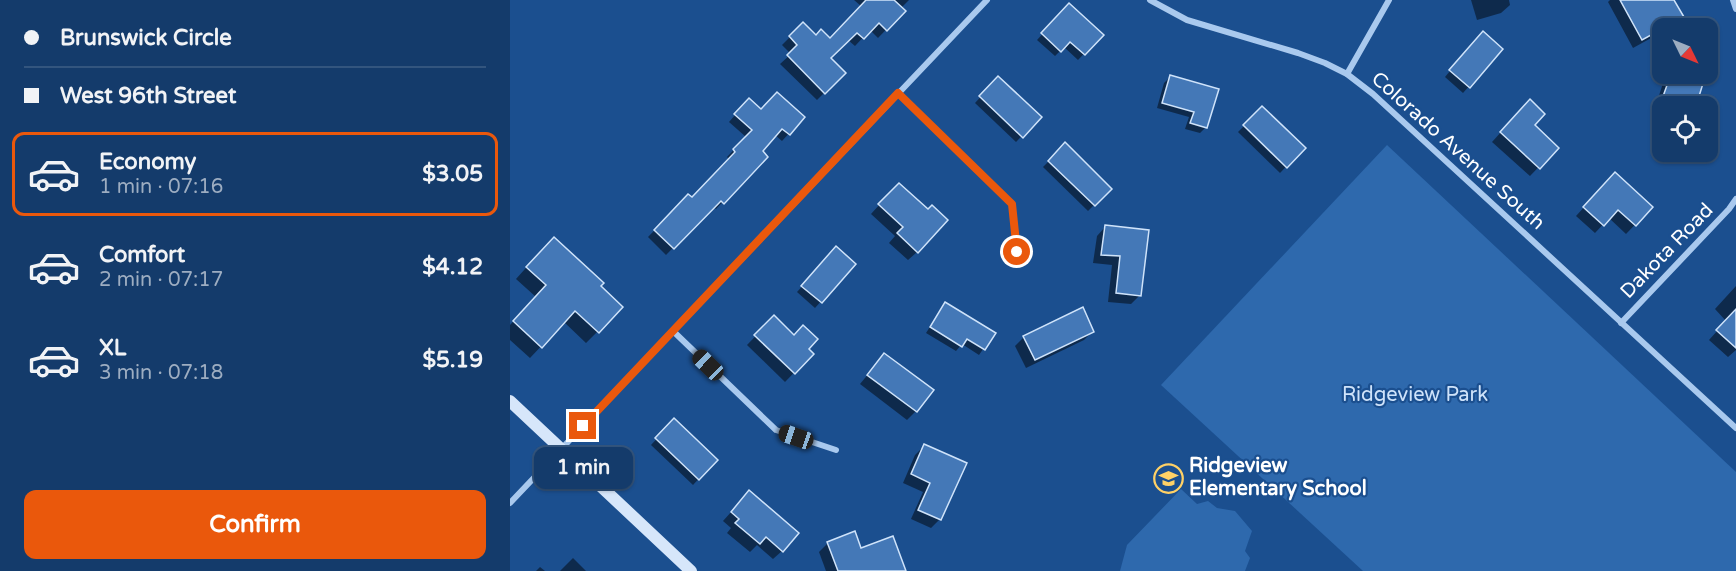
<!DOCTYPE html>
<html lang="en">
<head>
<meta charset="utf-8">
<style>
  :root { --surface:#143b6b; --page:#214673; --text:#f1f3f6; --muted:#9dadc1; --line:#33557e; --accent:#ea580c }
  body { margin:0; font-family:"Varela Round",sans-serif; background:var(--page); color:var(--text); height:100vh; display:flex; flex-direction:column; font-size:22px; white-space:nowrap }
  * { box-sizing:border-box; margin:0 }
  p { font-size:20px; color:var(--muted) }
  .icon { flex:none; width:33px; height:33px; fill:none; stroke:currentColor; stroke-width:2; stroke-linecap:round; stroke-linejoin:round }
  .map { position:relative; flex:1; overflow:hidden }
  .side { display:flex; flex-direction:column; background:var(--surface); width:510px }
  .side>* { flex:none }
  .banner { display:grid; align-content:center; height:132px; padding:0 24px; background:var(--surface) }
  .needle { width:39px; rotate:133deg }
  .fabs { position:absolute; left:1142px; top:18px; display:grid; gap:12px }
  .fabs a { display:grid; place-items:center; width:66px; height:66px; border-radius:12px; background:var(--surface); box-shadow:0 2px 4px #0004,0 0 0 2px var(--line); font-size:30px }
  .end { position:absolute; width:27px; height:27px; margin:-14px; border:8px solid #ea580c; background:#fff; box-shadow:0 0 0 3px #fff }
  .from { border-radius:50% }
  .bubble { position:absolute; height:42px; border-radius:12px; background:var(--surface); box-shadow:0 2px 4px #0004,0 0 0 2px var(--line); font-size:20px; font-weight:700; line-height:42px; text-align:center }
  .car { position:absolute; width:18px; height:36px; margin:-18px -9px; border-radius:8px; box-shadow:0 0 4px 2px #0007; background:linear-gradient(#222 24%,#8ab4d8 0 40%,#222 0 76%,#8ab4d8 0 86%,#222 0) }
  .banner b { display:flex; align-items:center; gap:21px; height:57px; font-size:22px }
  .banner b+b { border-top:2px solid var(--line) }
  .banner i { width:15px; height:15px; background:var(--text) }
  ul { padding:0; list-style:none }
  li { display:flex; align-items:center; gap:18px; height:84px; margin:0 12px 9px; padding:0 12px; border:3px solid transparent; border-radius:12px }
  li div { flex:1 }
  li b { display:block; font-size:22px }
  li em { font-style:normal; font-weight:700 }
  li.current { border-color:var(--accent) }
  li>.icon { width:54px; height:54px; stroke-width:1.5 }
  .cta { display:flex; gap:12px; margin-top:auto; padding:12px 24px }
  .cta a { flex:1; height:69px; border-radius:12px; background:var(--accent); color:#fff; font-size:24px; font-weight:700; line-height:69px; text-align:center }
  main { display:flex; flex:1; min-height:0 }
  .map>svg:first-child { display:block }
  .green { fill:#2e69ad }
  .shadow { fill:#0007 }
  .building { fill:#4478b7; stroke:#cfe3fa; stroke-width:1.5 }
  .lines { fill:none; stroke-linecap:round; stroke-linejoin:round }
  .street { stroke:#a9c9ee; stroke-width:6 }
  .secondary { stroke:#d6e6fa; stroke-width:12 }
  .route { stroke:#ea580c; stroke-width:8 }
  .labels { text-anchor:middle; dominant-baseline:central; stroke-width:4.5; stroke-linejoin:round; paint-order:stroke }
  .street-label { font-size:20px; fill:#fff; stroke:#1b4f8f }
  .park-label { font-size:20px; fill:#cfe3fa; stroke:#1b4f8f }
  .poi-label { font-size:20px; font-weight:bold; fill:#fff; stroke:#1b4f8f; text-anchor:start }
</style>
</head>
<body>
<main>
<section class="side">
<div class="banner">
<b><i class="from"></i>Brunswick Circle</b>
<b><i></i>West 96th Street</b>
</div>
<ul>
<li class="current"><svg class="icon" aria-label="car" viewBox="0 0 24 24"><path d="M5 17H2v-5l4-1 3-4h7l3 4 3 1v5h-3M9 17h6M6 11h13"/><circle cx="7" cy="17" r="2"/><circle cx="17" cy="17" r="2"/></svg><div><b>Economy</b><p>1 min · 07:16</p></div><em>$3.05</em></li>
<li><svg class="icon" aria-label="car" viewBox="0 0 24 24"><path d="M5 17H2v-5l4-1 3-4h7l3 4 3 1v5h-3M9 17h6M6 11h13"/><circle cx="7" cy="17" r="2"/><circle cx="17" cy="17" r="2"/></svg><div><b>Comfort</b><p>2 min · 07:17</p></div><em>$4.12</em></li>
<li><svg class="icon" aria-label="car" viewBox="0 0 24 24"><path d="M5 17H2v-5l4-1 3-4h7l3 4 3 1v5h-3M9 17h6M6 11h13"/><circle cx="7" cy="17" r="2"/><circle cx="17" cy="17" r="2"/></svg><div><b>XL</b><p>3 min · 07:18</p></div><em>$5.19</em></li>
</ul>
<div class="cta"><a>Confirm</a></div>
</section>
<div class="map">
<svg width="1226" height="571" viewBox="0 0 1226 571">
  <rect width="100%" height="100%" fill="#1b4f8f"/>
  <!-- green -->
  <g class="green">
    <path d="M877,145L1226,472V571H853L651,385Z"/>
    <path d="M671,489L687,504L698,501L707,508L725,511L742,531L735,551L740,558L735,571H610L617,545Z"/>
  </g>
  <!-- shadow -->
  <g class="shadow">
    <path d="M344,0H399L391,8L394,11L368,38L360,30L345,46L338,40L319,58L334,73L307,100L270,64L281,54L272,45L293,24L306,37L320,40L351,6Z"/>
    <path d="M961,0H999L1000,5L991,13L967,20Z"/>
    <path d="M1100,0H1162L1172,17L1163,26L1152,28V32L1123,48L1098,2Z"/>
    <path d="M559,5L592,35L568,60L554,47L545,56L527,40Z"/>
    <path d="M967,39L991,50L953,93L935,77Z"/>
    <path d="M1158,74H1180L1193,78L1184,106H1152V114L1144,111L1155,77Z"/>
    <path d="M660,77L696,127L690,133L675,129L679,117L647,108L654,83Z"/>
    <path d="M488,78L530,117L506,142L465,103Z"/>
    <path d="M232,107L293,118L272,141L265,135L250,151L256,157L206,209L203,207L156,255L138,237L178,196L182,199L220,160L217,157L236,137L219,122Z"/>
    <path d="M752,108L794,148L770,173L728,132Z"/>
    <path d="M1011,110L1023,126L1047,148L1020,176L982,142Z"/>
    <path d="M1152,117V137L1146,135Z"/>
    <path d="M555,145L600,189L578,211L533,167Z"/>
    <path d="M1096,183L1141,208L1116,234L1099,218L1085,233L1066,216Z"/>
    <path d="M380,193L407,252L398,260L379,243L385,236L361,214Z"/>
    <path d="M595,227L630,295L621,304L598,302L602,265L583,263L587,236Z"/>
    <path d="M32,250L88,287L87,332L76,343L54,322L20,358L0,340V325L26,297L6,279Z"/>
    <path d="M321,254L344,264L305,308L287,292Z"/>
    <path d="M1226,286V350L1218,357L1199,340L1216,321L1205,309Z"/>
    <path d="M435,304L484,333L469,355L452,344L446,351L416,333Z"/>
    <path d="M264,317L302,354L275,382L237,345Z"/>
    <path d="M582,332L574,340L516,368L505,346L514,337Z"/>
    <path d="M374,355L406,411L397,420L350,384Z"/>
    <path d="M164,420L206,460L183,485L141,445Z"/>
    <path d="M414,446L430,519L421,528L401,519L413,492L393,483L405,455Z"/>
    <path d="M231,501L272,551L263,559L247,545L240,552L217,533L221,528L213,521Z"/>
    <path d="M318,543L350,550L390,571H316L309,552Z"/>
    <path d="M63,558L76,571H50Z"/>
    <path d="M30,567L35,571H26Z"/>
  </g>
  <!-- building -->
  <g class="building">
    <path d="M356,0H384L396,11L377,31L369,23L354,39L347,33L321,58L336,73L315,94L277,55L287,45L279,36L293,22L306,35L311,29L320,38Z"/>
    <path d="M1110,0H1164L1174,17L1132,40Z"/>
    <path d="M559,3L594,35L575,55L560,42L551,52L531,33Z"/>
    <path d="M973,31L993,49L960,88L939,70Z"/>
    <path d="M1161,74H1185L1195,77L1186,106H1165L1151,102Z"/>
    <path d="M660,75L709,89L697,128L680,123L684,112L652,103Z"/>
    <path d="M488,76L532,117L513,138L469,96Z"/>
    <path d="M267,92L295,117L280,135L272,129L253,151L258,157L214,204L211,201L164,249L144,230L178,194L182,197L225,152L223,149L242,130L224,114L239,98L251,109Z"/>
    <path d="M1020,99L1035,114L1025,125L1049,148L1030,169L990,132Z"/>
    <path d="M752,106L796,148L777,168L733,125Z"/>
    <path d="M555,142L602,189L585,206L538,161Z"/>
    <path d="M1105,172L1143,207L1126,226L1108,210L1094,226L1073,207Z"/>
    <path d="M389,183L418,209L422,205L438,220L408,253L387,233L393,227L368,204Z"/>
    <path d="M595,225L639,230L631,296L606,293L610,256L591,255Z"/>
    <path d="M44,237L94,283L91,286L113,307L89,333L65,311L32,348L3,321L36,285L16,267Z"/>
    <path d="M326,246L346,264L312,303L291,286Z"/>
    <path d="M435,302L486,333L475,350L457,339L452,347L420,327Z"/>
    <path d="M573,307L584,332L525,360L513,336Z"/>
    <path d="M1226,309V348L1206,330Z"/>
    <path d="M264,315L284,335L293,325L308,339L299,349L304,354L285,374L244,335Z"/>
    <path d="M374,353L424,390L407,412L357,375Z"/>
    <path d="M164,418L208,460L189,480L145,438Z"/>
    <path d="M414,444L457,463L431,520L408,510L420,483L401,474Z"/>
    <path d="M239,490L289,533L273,552L256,537L250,544L225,523L229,519L221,512Z"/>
    <path d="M345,531L351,548L383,536L396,571H328L317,542Z"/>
  </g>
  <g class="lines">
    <!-- street -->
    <g class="street">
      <path d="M640,0L677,20L788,53L815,63L837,74L863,94L1226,428"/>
      <path d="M1223,0L1226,9"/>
      <path d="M837,74L879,0"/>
      <path d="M388,93L502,204L507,252"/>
      <path d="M1111,323L1219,209L1226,199"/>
      <path d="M163,331L266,430L326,450"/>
      <path d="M0,503L477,0"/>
    </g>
    <!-- secondary -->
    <path class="secondary" d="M0,401L181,571"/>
  </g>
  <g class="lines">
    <!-- route -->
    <path class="route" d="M73,426L388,93L502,204L507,252"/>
  </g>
  <!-- icons -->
  <defs>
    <symbol id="school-ring" viewBox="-11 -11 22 22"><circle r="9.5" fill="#1b4f8f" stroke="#ffd166" stroke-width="1.5"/><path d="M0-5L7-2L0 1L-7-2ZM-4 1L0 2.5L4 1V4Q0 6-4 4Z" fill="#ffd166"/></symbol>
  </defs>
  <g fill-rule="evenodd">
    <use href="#school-ring" x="642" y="462" width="33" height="33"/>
  </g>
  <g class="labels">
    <!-- street labels -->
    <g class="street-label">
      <text transform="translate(948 151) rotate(42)">Colorado Avenue South</text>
      <text transform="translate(1157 251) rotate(-46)">Dakota Road</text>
    </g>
    <!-- park labels -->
    <g class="park-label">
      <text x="905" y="395">Ridgeview Park</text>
    </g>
    <!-- poi labels -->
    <g class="poi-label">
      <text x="679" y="466">Ridgeview<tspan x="679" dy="23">Elementary School</tspan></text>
    </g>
  </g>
</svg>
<div class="fabs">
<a><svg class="needle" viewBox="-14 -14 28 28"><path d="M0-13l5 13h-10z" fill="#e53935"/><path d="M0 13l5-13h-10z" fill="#9dadc1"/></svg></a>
<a><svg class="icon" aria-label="locate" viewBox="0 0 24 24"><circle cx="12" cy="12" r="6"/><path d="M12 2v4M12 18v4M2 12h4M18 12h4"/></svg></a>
</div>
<i class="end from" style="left:507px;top:252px"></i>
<i class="end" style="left:73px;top:426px"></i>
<div class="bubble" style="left:24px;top:447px;width:99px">1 min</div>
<i class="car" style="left:198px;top:365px;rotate:314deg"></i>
<i class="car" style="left:286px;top:437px;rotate:289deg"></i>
</div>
</main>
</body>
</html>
